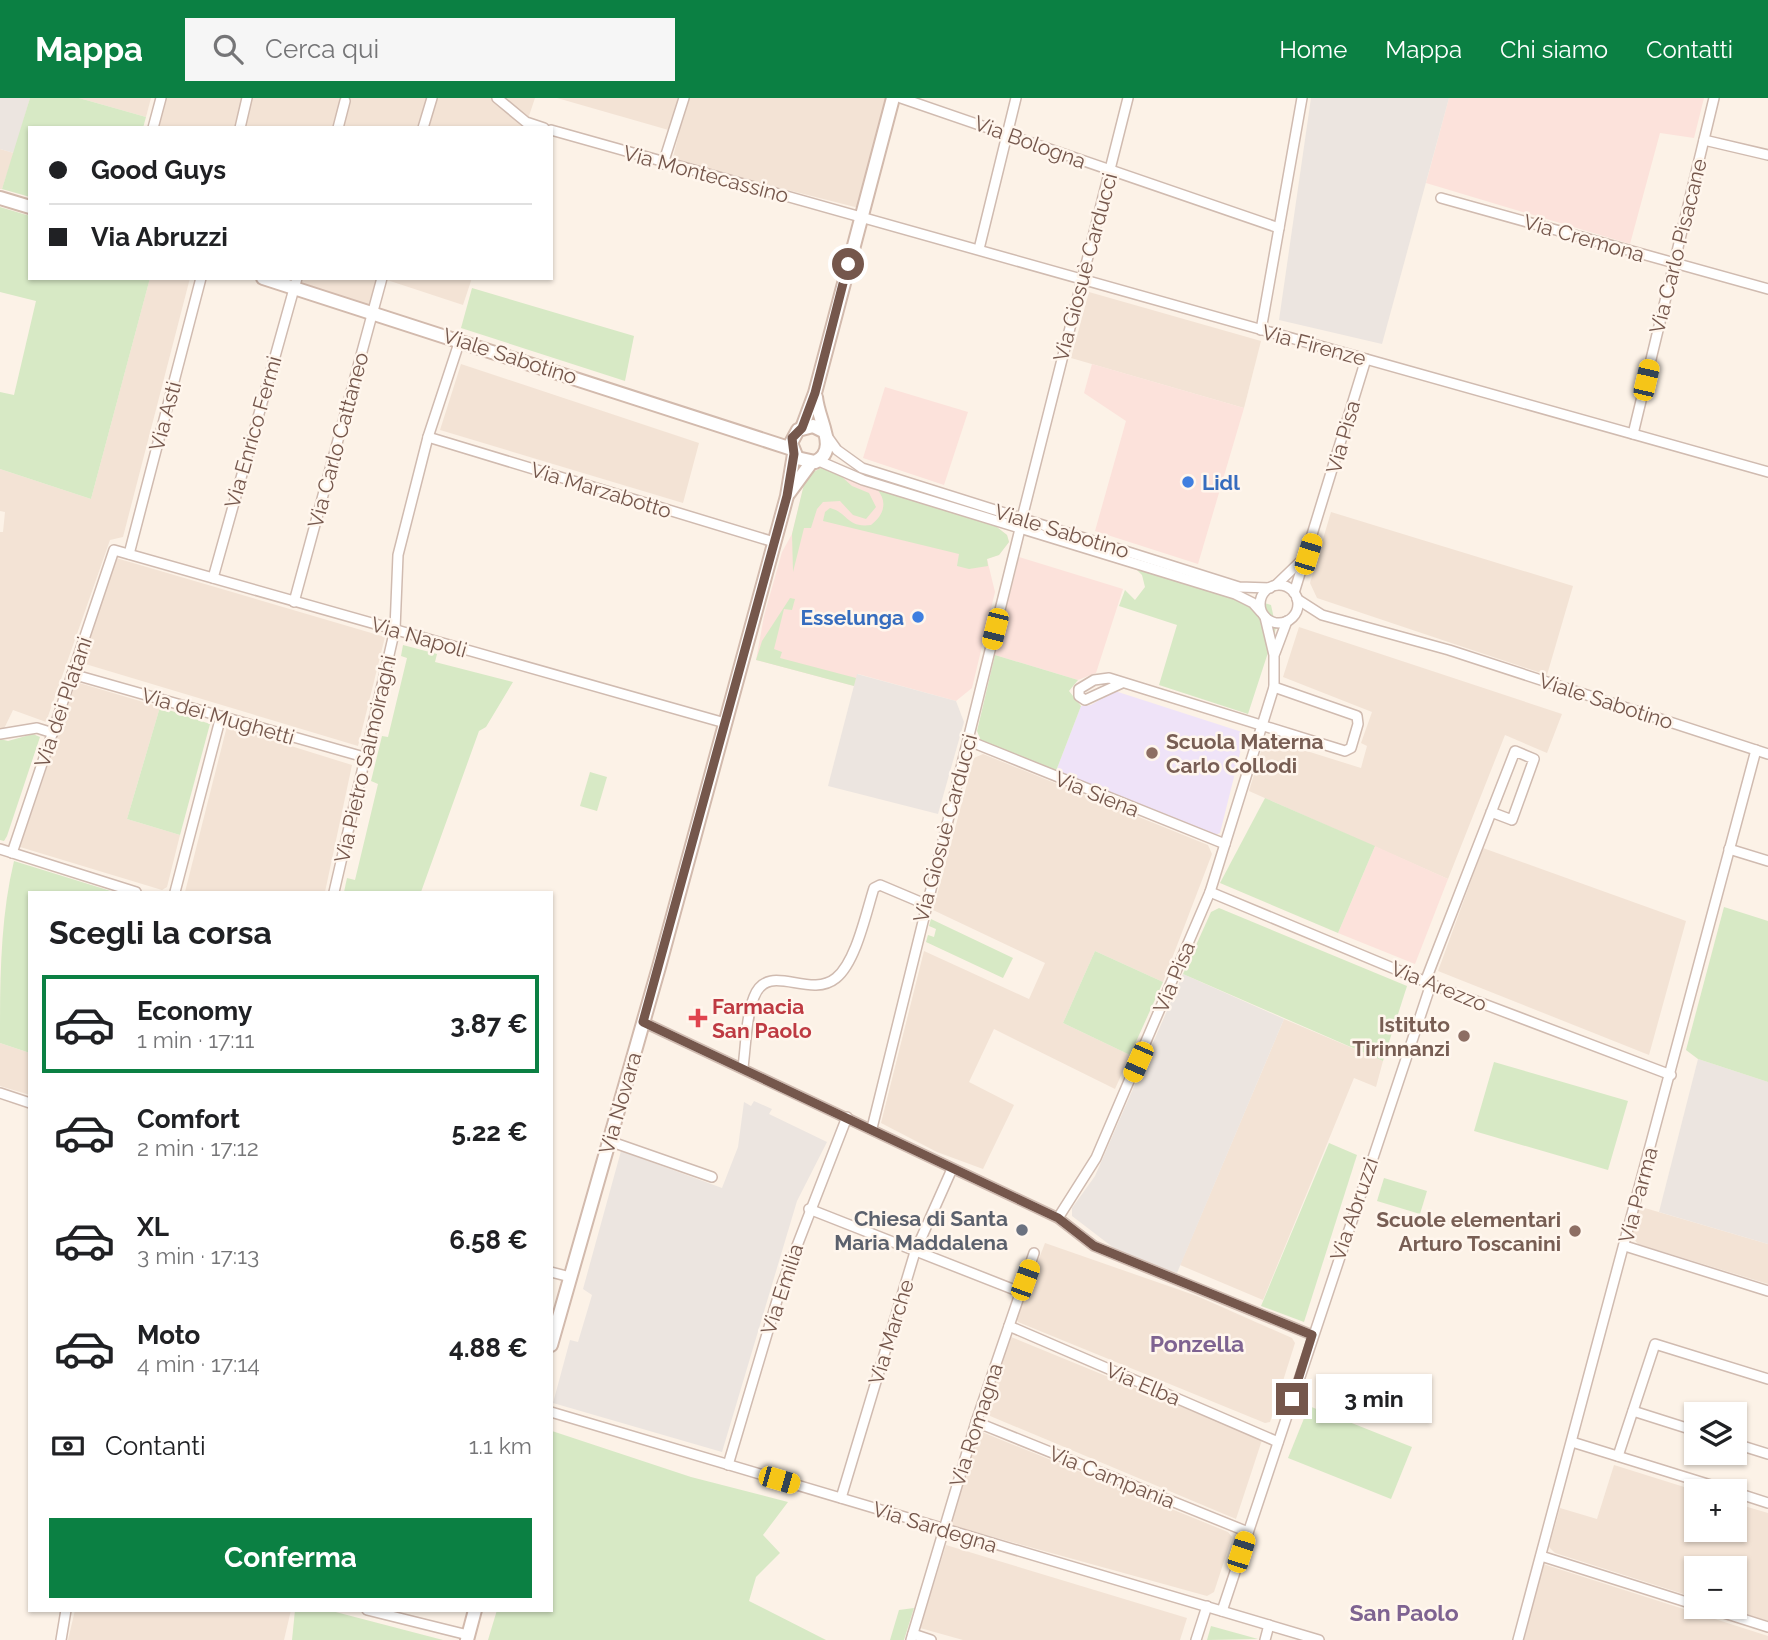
<!DOCTYPE html>
<html lang="it">
<head>
<meta charset="utf-8">
<style>
  :root { --surface:#fff; --page:#f6f6f6; --text:#202124; --muted:#757577; --line:#e0e0e0; --accent:#0b8043 }
  body { margin:0; font-family:Raleway,sans-serif; background:var(--page); color:var(--text); height:100vh; display:flex; flex-direction:column; font-size:26px; white-space:nowrap }
  * { box-sizing:border-box; margin:0 }
  p { font-size:23px; color:var(--muted) }
  .icon { flex:none; width:38px; height:38px; fill:none; stroke:currentColor; stroke-width:2; stroke-linecap:round; stroke-linejoin:round }
  .map { position:relative; flex:1; overflow:hidden }
  .side { position:absolute; left:28px; top:793px; width:525px; height:721px; display:flex; flex-direction:column; background:var(--surface); border-radius:0px; box-shadow:0 2px 5px #0004 }
  .side>* { flex:none }
  .banner { position:absolute; left:28px; top:28px; width:525px; height:154px; border-radius:0px; box-shadow:0 2px 5px #0004; display:grid; align-content:center; height:154px; padding:0 21px; background:var(--surface) }
  .controls { position:absolute; left:1684px; top:1304px; display:grid; gap:14px }
  .controls a { display:grid; place-items:center; width:63px; height:63px; border-radius:0px; background:var(--surface); box-shadow:0 2px 5px #0004; font-size:35px }
  .end { position:absolute; width:32px; height:32px; margin:-16px; border:9px solid #75574c; background:#fff; box-shadow:0 0 0 4px #fff }
  .from { border-radius:50% }
  .bubble { position:absolute; height:49px; border-radius:0px; background:var(--surface); box-shadow:0 2px 5px #0004; font-size:23px; font-weight:700; line-height:49px; text-align:center }
  .car { position:absolute; width:21px; height:42px; margin:-21px -10px; border-radius:9px; box-shadow:0 0 5px 2px #0007; background:linear-gradient(#f5c518 24%,#345 0 40%,#f5c518 0 76%,#345 0 86%,#f5c518 0) }
  .banner b { display:flex; align-items:center; gap:24px; height:66px; font-size:26px }
  .banner b+b { border-top:2px solid var(--line) }
  .banner i { width:18px; height:18px; background:var(--text) }
  ul { padding:0; list-style:none }
  li { display:flex; align-items:center; gap:21px; height:98px; margin:0 14px 10px; padding:0 7px; border:4px solid transparent; border-radius:0px }
  li div { flex:1 }
  li b { display:block; font-size:26px }
  li em { font-style:normal; font-weight:700 }
  li.current { border-color:var(--accent) }
  li>.icon { width:63px; height:63px; stroke-width:1.5 }
  h2 { padding:0 21px; font-size:32px; line-height:84px }
  .pay { display:flex; align-items:center; gap:18px; height:77px; padding:0 21px; font-size:26px }
  .pay p { margin-inline-start:auto }
  .primary-button { display:flex; gap:14px; margin-top:auto; padding:14px 21px }
  .primary-button a { flex:1; height:80px; border-radius:0px; background:var(--accent); color:#fff; font-size:28px; font-weight:700; line-height:80px; text-align:center }
  header { display:flex; align-items:center; gap:42px; box-sizing:border-box; height:98px; padding:0 35px; background:var(--accent); color:#fff }
  header strong { font-size:33px }
  nav { display:flex; gap:38px; margin-inline-start:auto; font-size:24px }
  .search { width:490px; height:63px; background:var(--page); display:flex; align-items:center; gap:18px; box-sizing:border-box; padding:0 24px; border-radius:0px; color:var(--muted); font-size:26px }
  .map>svg:first-child { display:block }
  .residential { fill:#f3e3d5 }
  .commercial { fill:#fce2db }
  .industrial { fill:#ece5e0 }
  .education { fill:#efe3f8 }
  .green { fill:#d7e9c5 }
  .lines { fill:none; stroke-linecap:round; stroke-linejoin:round }
  .street-casing { stroke:#d0bbb0; stroke-width:12 }
  .secondary-casing { stroke:#d2baad; stroke-width:16 }
  .street { stroke:#fff; stroke-width:9 }
  .secondary { stroke:#fff; stroke-width:12 }
  .route { stroke:#75574c; stroke-width:9 }
  .shop-dot { fill:#3f7fe0; stroke:#fff6ed; stroke-width:2.5 }
  .education-dot { fill:#8d6e63; stroke:#fff6ed; stroke-width:2.5 }
  .health-dot { fill:#e0444e; stroke:#fff6ed; stroke-width:2.5 }
  .worship-dot { fill:#6b7280; stroke:#fff6ed; stroke-width:2.5 }
  .labels { text-anchor:middle; dominant-baseline:central; stroke-width:5; stroke-linejoin:round; paint-order:stroke }
  .street-label { font-size:21px; fill:#75574c; stroke:#fff6ed }
  .shop-label { font-size:21px; font-weight:bold; fill:#366cbe; stroke:#fff6ed; text-anchor:start }
  .education-label { font-size:21px; font-weight:bold; fill:#785e54; stroke:#fff6ed; text-anchor:end }
  .health-label { font-size:21px; font-weight:bold; fill:#be3a42; stroke:#fff6ed; text-anchor:start }
  .worship-label { font-size:21px; font-weight:bold; fill:#5b616d; stroke:#fff6ed; text-anchor:end }
  .neighbourhood-label { font-size:23px; font-weight:bold; fill:#7e6391; stroke:#fff6ed }
</style>
</head>
<body>
<header>
<strong>Mappa</strong>
<div class="search"><svg class="icon" aria-label="search" viewBox="0 0 24 24"><circle cx="10" cy="10" r="6"/><path d="M15 15l6 6"/></svg>Cerca qui</div>
<nav><a>Home</a><a>Mappa</a><a>Chi siamo</a><a>Contatti</a></nav>
</header>
<div class="map">
<svg width="1768" height="1542" viewBox="0 0 1768 1542">
  <rect width="100%" height="100%" fill="#fcf2e7"/>
  <!-- residential -->
  <g class="residential">
    <path d="M79,0H151L146,19Z"/>
    <path d="M166,0H535L525,30H158Z"/>
    <path d="M557,0H889L859,110L672,63L679,35Z"/>
    <path d="M0,51L14,55L2,91H0Z"/>
    <path d="M150,180H190L123,439L110,442L46,624L13,612L0,639V434H3L5,414L0,413V371L91,401Z"/>
    <path d="M281,180H377L369,207Z"/>
    <path d="M381,180H472L463,207Z"/>
    <path d="M1089,194L1261,243L1244,310L1071,260Z"/>
    <path d="M461,266L699,345L683,405L440,332Z"/>
    <path d="M1331,414L1573,488L1547,577L1317,500L1310,485Z"/>
    <path d="M116,460L385,539L358,648L82,565Z"/>
    <path d="M1299,529L1562,616L1547,655L1505,637L1448,781L1249,693L1265,640L1361,670L1367,648L1361,645L1372,614L1283,579Z"/>
    <path d="M76,584L160,609L127,721L180,737L167,789L162,792L20,749Z"/>
    <path d="M227,628L352,667L325,794H185Z"/>
    <path d="M983,656L1208,747L1212,756L1163,884L1095,853L1063,925L1130,957L1115,991L994,931L969,984L1014,1007L983,1071L937,1054L881,1025L924,853L1029,901L1045,865L933,812L974,660Z"/>
    <path d="M1483,750L1686,823L1649,957L1438,873Z"/>
    <path d="M1284,921L1383,963L1376,989L1354,980L1263,1202L1180,1167Z"/>
    <path d="M0,945L30,955V997L0,988Z"/>
    <path d="M1638,1108L1768,1146V1186L1638,1146L1630,1136Z"/>
    <path d="M1045,1145L1197,1198L1292,1240L1295,1245L1270,1324L1265,1325L1018,1224L1016,1220Z"/>
    <path d="M1011,1239L1262,1342L1236,1421L983,1315Z"/>
    <path d="M982,1334L1228,1434L1232,1439L1214,1494L1207,1498L950,1427L979,1336Z"/>
    <path d="M1614,1367L1697,1393L1696,1432H1734V1405L1768,1415V1523L1723,1509L1734,1508V1470H1696V1500L1555,1455L1549,1449L1560,1410L1597,1421Z"/>
    <path d="M946,1447L1187,1520L1180,1542H963L920,1530Z"/>
    <path d="M1543,1466L1768,1538V1542H1524Z"/>
    <path d="M75,1512H291L284,1542H68Z"/>
  </g>
  <!-- commercial -->
  <g class="commercial">
    <path d="M1449,0H1704L1694,40L1660,35L1630,146L1426,85Z"/>
    <path d="M1092,266L1244,310L1198,466L1095,433L1126,323L1084,295Z"/>
    <path d="M885,289L968,314L944,387L863,360Z"/>
    <path d="M821,370H832L877,391L993,426L1007,437L1009,444L999,457L987,461L995,494L972,590L956,603L858,576L854,588L756,562L764,518L782,454L792,436L806,378Z"/>
    <path d="M1019,459L1123,491L1096,575L1078,582L995,557Z"/>
    <path d="M1375,748L1448,781L1415,866L1338,835Z"/>
  </g>
  <!-- industrial -->
  <g class="industrial">
    <path d="M0,0H30L14,55L0,51Z"/>
    <path d="M1311,0H1449L1382,246L1279,222Z"/>
    <path d="M857,576L956,603L964,624L938,716L828,688Z"/>
    <path d="M1183,876L1284,921L1177,1175L1123,1157L1072,1118V1110L1095,1078Z"/>
    <path d="M1698,961L1768,984V1146L1659,1114Z"/>
    <path d="M754,1003L772,1011L769,1016L827,1044L797,1103L722,1354L553,1305L570,1242L578,1244L592,1197L583,1191L621,1053L722,1090L738,1049L744,1004L751,1008Z"/>
  </g>
  <!-- education -->
  <path class="education" d="M1115,593L1245,635L1220,735L1213,738L1056,673L1081,608L1091,607Z"/>
  <!-- green -->
  <g class="green">
    <path d="M30,0H79L146,19L143,30H30V99L2,91Z"/>
    <path d="M0,109L30,118V180H150L91,401L0,371V294L14,297L36,203L0,194Z"/>
    <path d="M472,190L634,238L625,283L461,230Z"/>
    <path d="M821,370H832L852,388L869,395L876,409L866,421L853,417L840,403L823,404L817,411L811,430H804L793,474L792,436L806,378Z"/>
    <path d="M877,391L993,426L1007,437L1009,444L999,457L987,461L988,468L969,471L957,468L959,456L823,423L825,414L830,410C849,415 846,430 871,427C884,417 888,404 877,391Z"/>
    <path d="M1138,465L1271,507L1276,530L1248,616L1159,587L1177,527L1119,508L1125,492L1135,502L1145,489L1142,477L1136,471Z"/>
    <path d="M790,500L795,501L792,512L784,511L774,551L782,554L780,560L856,580L854,588L756,562L762,543Z"/>
    <path d="M403,547L437,556L435,564L513,584L486,629L479,633L421,794H344L347,780L355,782L378,686L371,683L382,638L388,639L407,560L401,558Z"/>
    <path d="M995,557L1078,582L1069,593L1081,608L1056,673L981,643L977,633Z"/>
    <path d="M160,609L210,626L180,737L127,721Z"/>
    <path d="M33,636L40,639L7,738L4,743L0,742V641L8,643Z"/>
    <path d="M590,674L607,679L597,713L580,708Z"/>
    <path d="M1265,700L1375,748L1338,835L1220,785Z"/>
    <path d="M14,763L114,794H30V955L0,945C0,884 0,821 14,763Z"/>
    <path d="M1724,809L1768,823V984L1698,961L1686,952Z"/>
    <path d="M1219,810L1407,888L1383,963L1183,876L1211,814Z"/>
    <path d="M931,821L1013,860L1003,880L926,844L928,837L934,839L936,831L929,828Z"/>
    <path d="M1095,853L1163,884L1130,957L1063,925Z"/>
    <path d="M1494,964L1628,1003L1608,1072L1474,1033Z"/>
    <path d="M1329,1045L1357,1057L1304,1224L1261,1208Z"/>
    <path d="M1384,1080L1427,1093L1420,1116L1377,1103Z"/>
    <path d="M1309,1308L1412,1349L1391,1401L1288,1360Z"/>
    <path d="M552,1333L691,1379L788,1404L763,1437L780,1455L756,1479L749,1503L826,1542H488L497,1512H551Z"/>
    <path d="M914,1510L904,1542H890L899,1512Z"/>
    <path d="M295,1512H328L443,1542H292Z"/>
    <path d="M1211,1528L1258,1541L1207,1542Z"/>
  </g>
  <g class="lines">
    <defs>
      <g id="street">
        <path d="M497,0L526,24L544,30"/>
        <path d="M901,0L1279,130"/>
        <path d="M153,30L161,0"/>
        <path d="M240,30L247,0"/>
        <path d="M338,30L345,3"/>
        <path d="M423,30L432,0"/>
        <path d="M551,32L1768,374"/>
        <path d="M1704,42L1768,57"/>
        <path d="M663,66L684,0"/>
        <path d="M1441,100L1768,191"/>
        <path d="M979,151L1016,0"/>
        <path d="M1261,232L1302,0"/>
        <path d="M1633,336L1714,0"/>
        <path d="M827,338L837,352L862,370L1239,489L1270,490"/>
        <path d="M428,339L774,444"/>
        <path d="M819,363L863,382L1235,496L1253,505L1261,514"/>
        <path d="M1022,420L1128,0"/>
        <path d="M129,456L201,180"/>
        <path d="M213,480L297,180"/>
        <path d="M1276,487L1304,460"/>
        <circle cx="1279" cy="506" r="19"/>
        <path d="M1294,495L1366,261"/>
        <path d="M1297,501L1322,517L1449,552L1768,656"/>
        <path d="M294,504L382,180"/>
        <path d="M1275,555L1287,523"/>
        <path d="M72,576L364,659"/>
        <path d="M1122,585L1085,602L1079,598V591L1094,582L1109,580L1345,653L1351,650L1358,626L1357,618L1274,589"/>
        <path d="M0,636L37,630L53,635"/>
        <path d="M969,643L1225,746"/>
        <path d="M0,751L136,794"/>
        <path d="M1729,751L1768,763"/>
        <path d="M12,755L114,452L725,625"/>
        <path d="M175,794L221,618"/>
        <path d="M334,794L395,531L398,457L428,339L460,242"/>
        <path d="M1210,794L1431,886L1671,977"/>
        <path d="M643,924L1058,1120L1094,1148L1312,1237"/>
        <path d="M743,969C746,947 746,919 754,899C768,862 809,902 836,880C856,864 866,815 874,790L880,787L925,806"/>
        <path d="M0,995L30,1005"/>
        <path d="M872,1030L1020,431"/>
        <path d="M609,1043L712,1079"/>
        <path d="M809,1111L1020,1194"/>
        <path d="M1058,1120L1096,1060L1210,794L1274,589V557L1265,519"/>
        <path d="M1625,1148L1768,1193"/>
        <path d="M551,1174L570,1179"/>
        <path d="M1009,1228L1278,1344"/>
        <path d="M1633,1313L1696,1333"/>
        <path d="M551,1314L1319,1542"/>
        <path d="M976,1324L1248,1434"/>
        <path d="M1572,1344L1730,1393"/>
        <path d="M1736,1346L1768,1356"/>
        <path d="M1618,1358L1655,1246L1768,1281"/>
        <path d="M728,1367L781,1189L847,1019"/>
        <path d="M1734,1394L1768,1405"/>
        <path d="M841,1400L915,1154L952,1071"/>
        <path d="M1541,1458L1696,1507"/>
        <path d="M1702,1508L1768,1529"/>
        <path d="M367,1512L468,1537"/>
        <path d="M1222,1513L1431,886L1427,879L1432,866C1460,795 1487,724 1515,653L1534,661L1512,722L1491,714"/>
        <path d="M913,1536L931,1542"/>
        <path d="M61,1542L66,1512"/>
        <path d="M911,1542L976,1324L1034,1155"/>
        <path d="M1196,1542L1207,1508"/>
        <path d="M1265,1542L1269,1527"/>
        <path d="M1518,1542L1756,652"/>
      </g>
      <g id="secondary">
        <path d="M0,100L30,109"/>
        <path d="M263,180L792,351"/>
        <path d="M816,299C818,323 840,352 815,364L797,360L791,345L798,332L813,328L823,333"/>
        <path d="M802,330L815,295L893,0"/>
        <path d="M789,395L811,365"/>
        <path d="M551,1247L659,869L787,398L794,356"/>
        <path d="M467,1542L475,1512"/>
      </g>
    </defs>
    <!-- street casing -->
    <use href="#street" class="street-casing"/>
    <!-- secondary casing -->
    <use href="#secondary" class="secondary-casing"/>
    <!-- street -->
    <use href="#street" class="street"/>
    <!-- secondary -->
    <use href="#secondary" class="secondary"/>
  </g>
  <g class="lines">
    <!-- route -->
    <path class="route" d="M848,166L815,295L802,330L792,340L794,356L787,398L643,924L1058,1120L1094,1148L1312,1237L1292,1301"/>
  </g>
  <!-- markers -->
  <g class="shop-dot">
    <circle cx="1188" cy="384" r="7"/>
    <circle cx="918" cy="519" r="7"/>
  </g>
  <g class="education-dot">
    <circle cx="1152" cy="655" r="7"/>
    <circle cx="1464" cy="938" r="7"/>
    <circle cx="1575" cy="1133" r="7"/>
  </g>
  <path class="health-dot" d="M694.5 909.5h7v7h7v7h-7v7h-7v-7h-7v-7h7z"/>
  <circle class="worship-dot" cx="1022" cy="1132" r="7"/>
  <g class="labels">
    <!-- street labels -->
    <g class="street-label">
      <text transform="translate(1030 44) rotate(20)">Via Bologna</text>
      <text transform="translate(706 76) rotate(15)">Via Montecassino</text>
      <text transform="translate(1584 140) rotate(16)">Via Cremona</text>
      <text transform="translate(1678 148) rotate(-76)">Via Carlo Pisacane</text>
      <text transform="translate(1085 169) rotate(-75)">Via Giosuè Carducci</text>
      <text transform="translate(1314 247) rotate(15)">Via Firenze</text>
      <text transform="translate(510 258) rotate(18)">Viale Sabotino</text>
      <text transform="translate(165 318) rotate(-75)">Via Asti</text>
      <text transform="translate(253 334) rotate(-74)">Via Enrico Fermi</text>
      <text transform="translate(1343 339) rotate(-74)">Via Pisa</text>
      <text transform="translate(338 342) rotate(-75)">Via Carlo Cattaneo</text>
      <text transform="translate(601 392) rotate(17)">Via Marzabotto</text>
      <text transform="translate(1062 433) rotate(17)">Viale Sabotino</text>
      <text transform="translate(419 539) rotate(16)">Via Napoli</text>
      <text transform="translate(1606 603) rotate(18)">Viale Sabotino</text>
      <text transform="translate(63 604) rotate(-71)">Via dei Platani</text>
      <text transform="translate(218 618) rotate(16)">Via dei Mughetti</text>
      <text transform="translate(365 661) rotate(-77)">Via Pietro Salmoiraghi</text>
      <text transform="translate(1097 696) rotate(22)">Via Siena</text>
      <text transform="translate(945 730) rotate(-75)">Via Giosuè Carducci</text>
      <text transform="translate(1174 879) rotate(-67)">Via Pisa</text>
      <text transform="translate(1439 888) rotate(22)">Via Arezzo</text>
      <text transform="translate(620 1005) rotate(-74)">Via Novara</text>
      <text transform="translate(1638 1097) rotate(-75)">Via Parma</text>
      <text transform="translate(1354 1111) rotate(-71)">Via Abruzzi</text>
      <text transform="translate(782 1191) rotate(-72)">Via Emilia</text>
      <text transform="translate(891 1234) rotate(-73)">Via Marche</text>
      <text transform="translate(1143 1286) rotate(23)">Via Elba</text>
      <text transform="translate(976 1327) rotate(-72)">Via Romagna</text>
      <text transform="translate(1112 1379) rotate(22)">Via Campania</text>
      <text transform="translate(935 1429) rotate(17)">Via Sardegna</text>
    </g>
    <!-- shop labels -->
    <g class="shop-label">
      <text x="1202" y="384">Lidl</text>
      <text x="904" y="519" text-anchor="end">Esselunga</text>
    </g>
    <!-- education labels -->
    <g class="education-label">
      <text x="1166" y="643" text-anchor="start">Scuola Materna<tspan x="1166" dy="24">Carlo Collodi</tspan></text>
      <text x="1450" y="926">Istituto<tspan x="1450" dy="24">Tirinnanzi</tspan></text>
      <text x="1561" y="1121">Scuole elementari<tspan x="1561" dy="24">Arturo Toscanini</tspan></text>
    </g>
    <!-- health labels -->
    <g class="health-label">
      <text x="712" y="908">Farmacia<tspan x="712" dy="24">San Paolo</tspan></text>
    </g>
    <!-- worship labels -->
    <g class="worship-label">
      <text x="1008" y="1120">Chiesa di Santa<tspan x="1008" dy="24">Maria Maddalena</tspan></text>
    </g>
    <!-- neighbourhood labels -->
    <g class="neighbourhood-label">
      <text x="1197" y="1245">Ponzella</text>
      <text x="1404" y="1514">San Paolo</text>
    </g>
  </g>
</svg>
<div class="controls">
<a><svg class="icon" aria-label="layers" viewBox="0 0 24 24"><path d="M12 4l9 5-9 5-9-5zM3 14l9 5 9-5"/></svg></a>
<a>+</a>
<a>−</a>
</div>
<i class="end from" style="left:848px;top:166px"></i>
<i class="end" style="left:1292px;top:1301px"></i>
<div class="bubble" style="left:1316px;top:1276px;width:116px">3 min</div>
<i class="car" style="left:1646px;top:282px;rotate:13deg"></i>
<i class="car" style="left:1308px;top:456px;rotate:17deg"></i>
<i class="car" style="left:995px;top:531px;rotate:194deg"></i>
<i class="car" style="left:1138px;top:964px;rotate:204deg"></i>
<i class="car" style="left:1025px;top:1182px;rotate:20deg"></i>
<i class="car" style="left:779px;top:1382px;rotate:106deg"></i>
<i class="car" style="left:1241px;top:1454px;rotate:18deg"></i>
<div class="banner">
<b><i class="from"></i>Good Guys</b>
<b><i></i>Via Abruzzi</b>
</div>
<section class="side">
<h2>Scegli la corsa</h2>
<ul>
<li class="current"><svg class="icon" aria-label="car" viewBox="0 0 24 24"><path d="M5 17H2v-5l4-1 3-4h7l3 4 3 1v5h-3M9 17h6M6 11h13"/><circle cx="7" cy="17" r="2"/><circle cx="17" cy="17" r="2"/></svg><div><b>Economy</b><p>1 min · 17:11</p></div><em>3.87 €</em></li>
<li><svg class="icon" aria-label="car" viewBox="0 0 24 24"><path d="M5 17H2v-5l4-1 3-4h7l3 4 3 1v5h-3M9 17h6M6 11h13"/><circle cx="7" cy="17" r="2"/><circle cx="17" cy="17" r="2"/></svg><div><b>Comfort</b><p>2 min · 17:12</p></div><em>5.22 €</em></li>
<li><svg class="icon" aria-label="car" viewBox="0 0 24 24"><path d="M5 17H2v-5l4-1 3-4h7l3 4 3 1v5h-3M9 17h6M6 11h13"/><circle cx="7" cy="17" r="2"/><circle cx="17" cy="17" r="2"/></svg><div><b>XL</b><p>3 min · 17:13</p></div><em>6.58 €</em></li>
<li><svg class="icon" aria-label="car" viewBox="0 0 24 24"><path d="M5 17H2v-5l4-1 3-4h7l3 4 3 1v5h-3M9 17h6M6 11h13"/><circle cx="7" cy="17" r="2"/><circle cx="17" cy="17" r="2"/></svg><div><b>Moto</b><p>4 min · 17:14</p></div><em>4.88 €</em></li>
</ul>
<div class="pay"><svg class="icon" aria-label="cash" viewBox="0 0 24 24"><path d="M3 7h18v10H3z"/><circle cx="12" cy="12" r="2"/></svg>Contanti<p>1.1 km</p></div>
<div class="primary-button"><a>Conferma</a></div>
</section>
</div>
</body>
</html>
